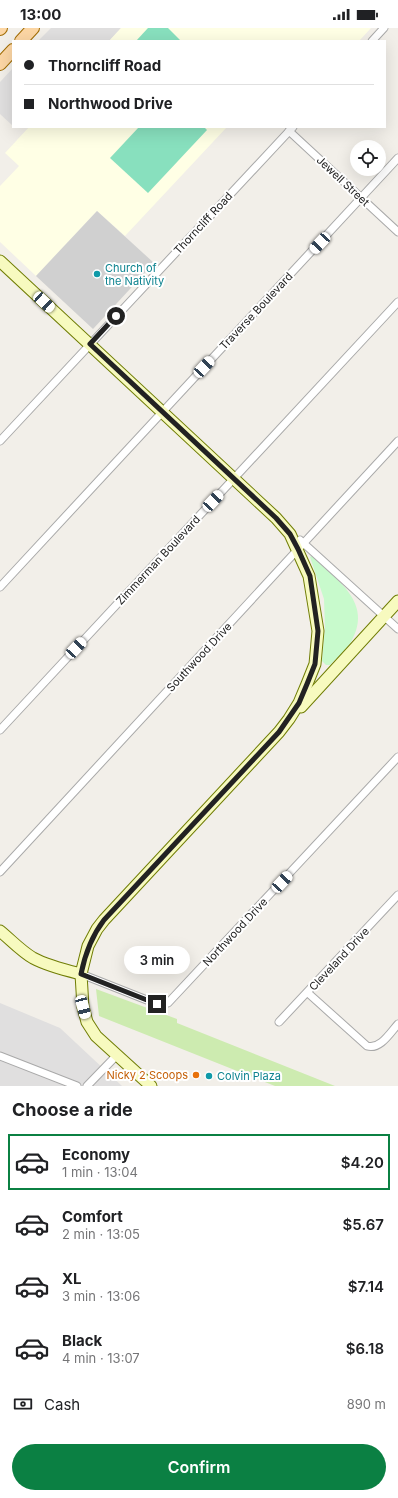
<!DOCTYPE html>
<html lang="en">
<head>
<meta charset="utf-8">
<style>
  :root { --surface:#fff; --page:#f6f6f6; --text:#202124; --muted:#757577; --line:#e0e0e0; --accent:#0b8043 }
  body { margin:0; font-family:Inter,sans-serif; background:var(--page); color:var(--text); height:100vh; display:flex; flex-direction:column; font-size:15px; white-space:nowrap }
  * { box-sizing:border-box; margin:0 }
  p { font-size:13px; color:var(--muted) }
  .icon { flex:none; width:22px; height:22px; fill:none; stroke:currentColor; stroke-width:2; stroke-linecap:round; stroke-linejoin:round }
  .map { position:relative; height:1058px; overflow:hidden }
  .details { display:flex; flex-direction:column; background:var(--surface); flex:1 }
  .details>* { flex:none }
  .top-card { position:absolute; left:12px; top:12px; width:374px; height:88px; border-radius:0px; box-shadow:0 4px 16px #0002; display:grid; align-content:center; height:88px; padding:0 12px; background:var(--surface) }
  .buttons { position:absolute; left:350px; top:112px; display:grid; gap:8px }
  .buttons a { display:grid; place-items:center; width:36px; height:36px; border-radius:50%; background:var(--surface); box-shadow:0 4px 16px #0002; font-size:20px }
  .end { position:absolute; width:18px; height:18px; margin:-9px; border:5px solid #222; background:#fff; box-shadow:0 0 0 2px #fff }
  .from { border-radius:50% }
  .bubble { position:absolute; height:28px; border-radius:14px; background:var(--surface); box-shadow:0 4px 16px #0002; font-size:13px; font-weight:600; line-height:28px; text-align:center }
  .car { position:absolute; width:12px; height:24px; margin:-12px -6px; border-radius:5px; box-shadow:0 0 3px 1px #0007; background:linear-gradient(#fff 24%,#345 0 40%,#fff 0 76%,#345 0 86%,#fff 0) }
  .top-card b { display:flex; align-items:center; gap:14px; height:38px; font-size:15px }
  .top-card b+b { border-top:1px solid var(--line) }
  .top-card i { width:10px; height:10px; background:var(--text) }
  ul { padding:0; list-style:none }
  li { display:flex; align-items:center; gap:12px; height:56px; margin:0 8px 6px; padding:0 4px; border:2px solid transparent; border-radius:0px }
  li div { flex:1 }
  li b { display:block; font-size:15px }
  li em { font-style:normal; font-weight:600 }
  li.current { border-color:var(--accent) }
  li>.icon { width:36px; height:36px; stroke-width:1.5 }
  h2 { padding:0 12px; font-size:18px; line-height:48px }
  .pay { display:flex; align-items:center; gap:10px; height:44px; padding:0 12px; font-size:15px }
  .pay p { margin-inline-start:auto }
  .button { display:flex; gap:8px; margin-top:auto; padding:8px 12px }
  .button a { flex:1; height:46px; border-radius:24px; background:var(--accent); color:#fff; font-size:16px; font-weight:600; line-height:46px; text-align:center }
  .status { display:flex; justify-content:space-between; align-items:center; height:28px; padding:0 20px; background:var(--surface); direction:ltr }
  .status svg { height:11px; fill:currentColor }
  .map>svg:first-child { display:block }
  .residential { fill:#e0dfdf }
  .education { fill:#ffffe5 }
  .religious { fill:#d0d0d0 }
  .grass { fill:#cdebb0 }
  .park { fill:#c8facc }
  .pitch { fill:#88e0be }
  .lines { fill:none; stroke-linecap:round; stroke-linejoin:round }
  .street-casing { stroke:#a9a9a9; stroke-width:9 }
  .secondary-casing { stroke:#707d05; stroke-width:13 }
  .primary-casing { stroke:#a06b00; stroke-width:14 }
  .street { stroke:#fff; stroke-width:7 }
  .secondary { stroke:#f7fabf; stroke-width:11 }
  .primary { stroke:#fcd6a4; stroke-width:12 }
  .route { stroke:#222; stroke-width:5 }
  .culture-dot { fill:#0f9aa8; stroke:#fff; stroke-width:1.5 }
  .food-dot { fill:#e8710a; stroke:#fff; stroke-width:1.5 }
  .labels { text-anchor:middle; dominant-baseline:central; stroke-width:4; stroke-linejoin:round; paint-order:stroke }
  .street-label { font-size:11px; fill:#222; stroke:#fff }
  .culture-label { font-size:11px; fill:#0d838f; stroke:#fff; text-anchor:start }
  .food-label { font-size:11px; fill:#c56008; stroke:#fff; text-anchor:end }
</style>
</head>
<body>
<div class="status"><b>13:00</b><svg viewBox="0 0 49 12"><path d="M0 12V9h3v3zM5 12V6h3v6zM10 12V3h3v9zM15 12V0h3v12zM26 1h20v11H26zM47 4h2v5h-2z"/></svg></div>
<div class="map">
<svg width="398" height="1058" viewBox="0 0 398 1058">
  <rect width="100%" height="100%" fill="#f2efe9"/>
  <!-- residential -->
  <g class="residential">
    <path d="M51,0H121L109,13H38Z"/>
    <path d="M13,40V98L0,86V54Z"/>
    <path d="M0,975L60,1000L122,1058H0Z"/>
  </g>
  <!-- education -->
  <g class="education">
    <path d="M121,0H371L359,13H109Z"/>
    <path d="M29,99H227L125,208L97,183L36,248L0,214V158L19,138L5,125Z"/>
  </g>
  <!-- religious -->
  <path class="religious" d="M97,183L154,235L93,301L36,248Z"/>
  <!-- grass -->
  <path class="grass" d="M96,961L177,991V995L335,1058H275L99,988Z"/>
  <!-- park -->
  <path class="park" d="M312,528C337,552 374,575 351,614C346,622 337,630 330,637H326L322,633L325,600L324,571L310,529Z"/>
  <!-- pitch -->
  <g class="pitch">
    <path d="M148,0H168L181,13H136Z"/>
    <path d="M139,99H204L207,102L148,165L110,130Z"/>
  </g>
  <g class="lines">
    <defs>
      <g id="street">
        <path d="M372,13L384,0"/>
        <path d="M289,103L398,204"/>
        <path d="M0,413L293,99"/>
        <path d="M300,512L398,601"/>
        <path d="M0,559L398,130"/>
        <path d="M0,702L398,274"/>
        <path d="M0,844L398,413"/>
        <path d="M81,946L157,976L168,975L398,729"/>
        <path d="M308,965L367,1018C380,1022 390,1005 398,996"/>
        <path d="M279,994L398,867"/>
        <path d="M0,1028L77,1058"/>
        <path d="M87,1058L117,1027"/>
      </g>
      <g id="secondary">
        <path d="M0,233L276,490L290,506L309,548L318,603L315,636L307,656L299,675L289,691L279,704L104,892L97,901L88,918L81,946L83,979L87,994L96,1008L151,1058"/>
        <path d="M301,679L398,573"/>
        <path d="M0,903C11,912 21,923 33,930C48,938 65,942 81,946"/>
      </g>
      <g id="primary">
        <path d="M0,1L1,0"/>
        <path d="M21,13L33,0"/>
        <path d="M0,36L13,22"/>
      </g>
    </defs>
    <!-- street casing -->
    <use href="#street" class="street-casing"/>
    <!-- secondary casing -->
    <use href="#secondary" class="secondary-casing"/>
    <!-- primary casing -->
    <use href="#primary" class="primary-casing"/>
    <!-- street -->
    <use href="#street" class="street"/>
    <!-- secondary -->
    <use href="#secondary" class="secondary"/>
    <!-- primary -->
    <use href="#primary" class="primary"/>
  </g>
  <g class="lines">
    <!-- route -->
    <path class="route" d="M116,288L90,316L276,490L290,506L298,521L310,548L318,603L315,636L307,656L299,675L279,704L104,892C91,909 85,926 81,946L157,976"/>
  </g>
  <!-- markers -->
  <g class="culture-dot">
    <circle cx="97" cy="246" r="4"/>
    <circle cx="209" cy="1048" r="4"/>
  </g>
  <circle class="food-dot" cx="196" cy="1047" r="4"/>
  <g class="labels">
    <!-- street labels -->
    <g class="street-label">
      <text transform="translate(343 153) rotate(43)">Jewell Street</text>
      <text transform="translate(203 195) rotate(-47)">Thorncliff Road</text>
      <text transform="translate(256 283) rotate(-47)">Traverse Boulevard</text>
      <text transform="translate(158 532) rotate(-47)">Zimmerman Boulevard</text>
      <text transform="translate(199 629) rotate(-47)">Southwood Drive</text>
      <text transform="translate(235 904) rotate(-47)">Northwood Drive</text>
      <text transform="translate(339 931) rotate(-47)">Cleveland Drive</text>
    </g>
    <!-- culture labels -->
    <g class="culture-label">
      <text x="105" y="240">Church of<tspan x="105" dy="13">the Nativity</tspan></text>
      <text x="217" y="1048">Colvin Plaza</text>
    </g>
    <!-- food labels -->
    <g class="food-label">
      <text x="188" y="1047">Nicky 2 Scoops</text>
    </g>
  </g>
</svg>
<div class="buttons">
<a><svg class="icon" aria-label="locate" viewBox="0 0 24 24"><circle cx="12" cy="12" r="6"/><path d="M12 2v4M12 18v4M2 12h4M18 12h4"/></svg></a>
</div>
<i class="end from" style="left:116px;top:288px"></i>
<i class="end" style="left:157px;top:976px"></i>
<div class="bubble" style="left:124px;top:918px;width:66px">3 min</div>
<i class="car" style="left:320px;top:215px;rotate:223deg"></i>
<i class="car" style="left:44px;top:274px;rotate:133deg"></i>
<i class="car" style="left:204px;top:339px;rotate:43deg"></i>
<i class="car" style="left:213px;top:473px;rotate:43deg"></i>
<i class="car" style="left:76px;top:620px;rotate:43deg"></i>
<i class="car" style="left:282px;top:854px;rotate:43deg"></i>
<i class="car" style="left:83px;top:979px;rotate:165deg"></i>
<div class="top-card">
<b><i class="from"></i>Thorncliff Road</b>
<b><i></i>Northwood Drive</b>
</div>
</div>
<section class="details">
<h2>Choose a ride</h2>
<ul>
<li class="current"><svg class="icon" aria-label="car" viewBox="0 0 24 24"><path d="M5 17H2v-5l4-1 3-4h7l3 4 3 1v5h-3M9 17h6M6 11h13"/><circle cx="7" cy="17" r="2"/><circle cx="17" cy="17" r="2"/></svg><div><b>Economy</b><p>1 min · 13:04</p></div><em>$4.20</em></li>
<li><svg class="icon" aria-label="car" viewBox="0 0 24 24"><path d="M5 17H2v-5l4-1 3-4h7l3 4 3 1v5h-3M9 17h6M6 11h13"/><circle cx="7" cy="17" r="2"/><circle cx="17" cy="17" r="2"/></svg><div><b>Comfort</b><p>2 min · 13:05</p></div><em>$5.67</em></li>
<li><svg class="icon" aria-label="car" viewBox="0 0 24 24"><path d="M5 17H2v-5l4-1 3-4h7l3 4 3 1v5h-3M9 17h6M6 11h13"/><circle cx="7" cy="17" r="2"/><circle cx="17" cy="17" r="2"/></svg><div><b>XL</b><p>3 min · 13:06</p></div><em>$7.14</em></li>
<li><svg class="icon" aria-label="car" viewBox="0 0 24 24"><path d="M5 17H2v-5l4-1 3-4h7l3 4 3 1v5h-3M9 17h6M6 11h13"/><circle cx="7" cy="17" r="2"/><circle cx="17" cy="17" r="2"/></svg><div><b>Black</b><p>4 min · 13:07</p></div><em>$6.18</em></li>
</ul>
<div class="pay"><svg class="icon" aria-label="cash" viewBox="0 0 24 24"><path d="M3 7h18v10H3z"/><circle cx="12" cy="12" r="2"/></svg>Cash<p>890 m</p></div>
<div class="button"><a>Confirm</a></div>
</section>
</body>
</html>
